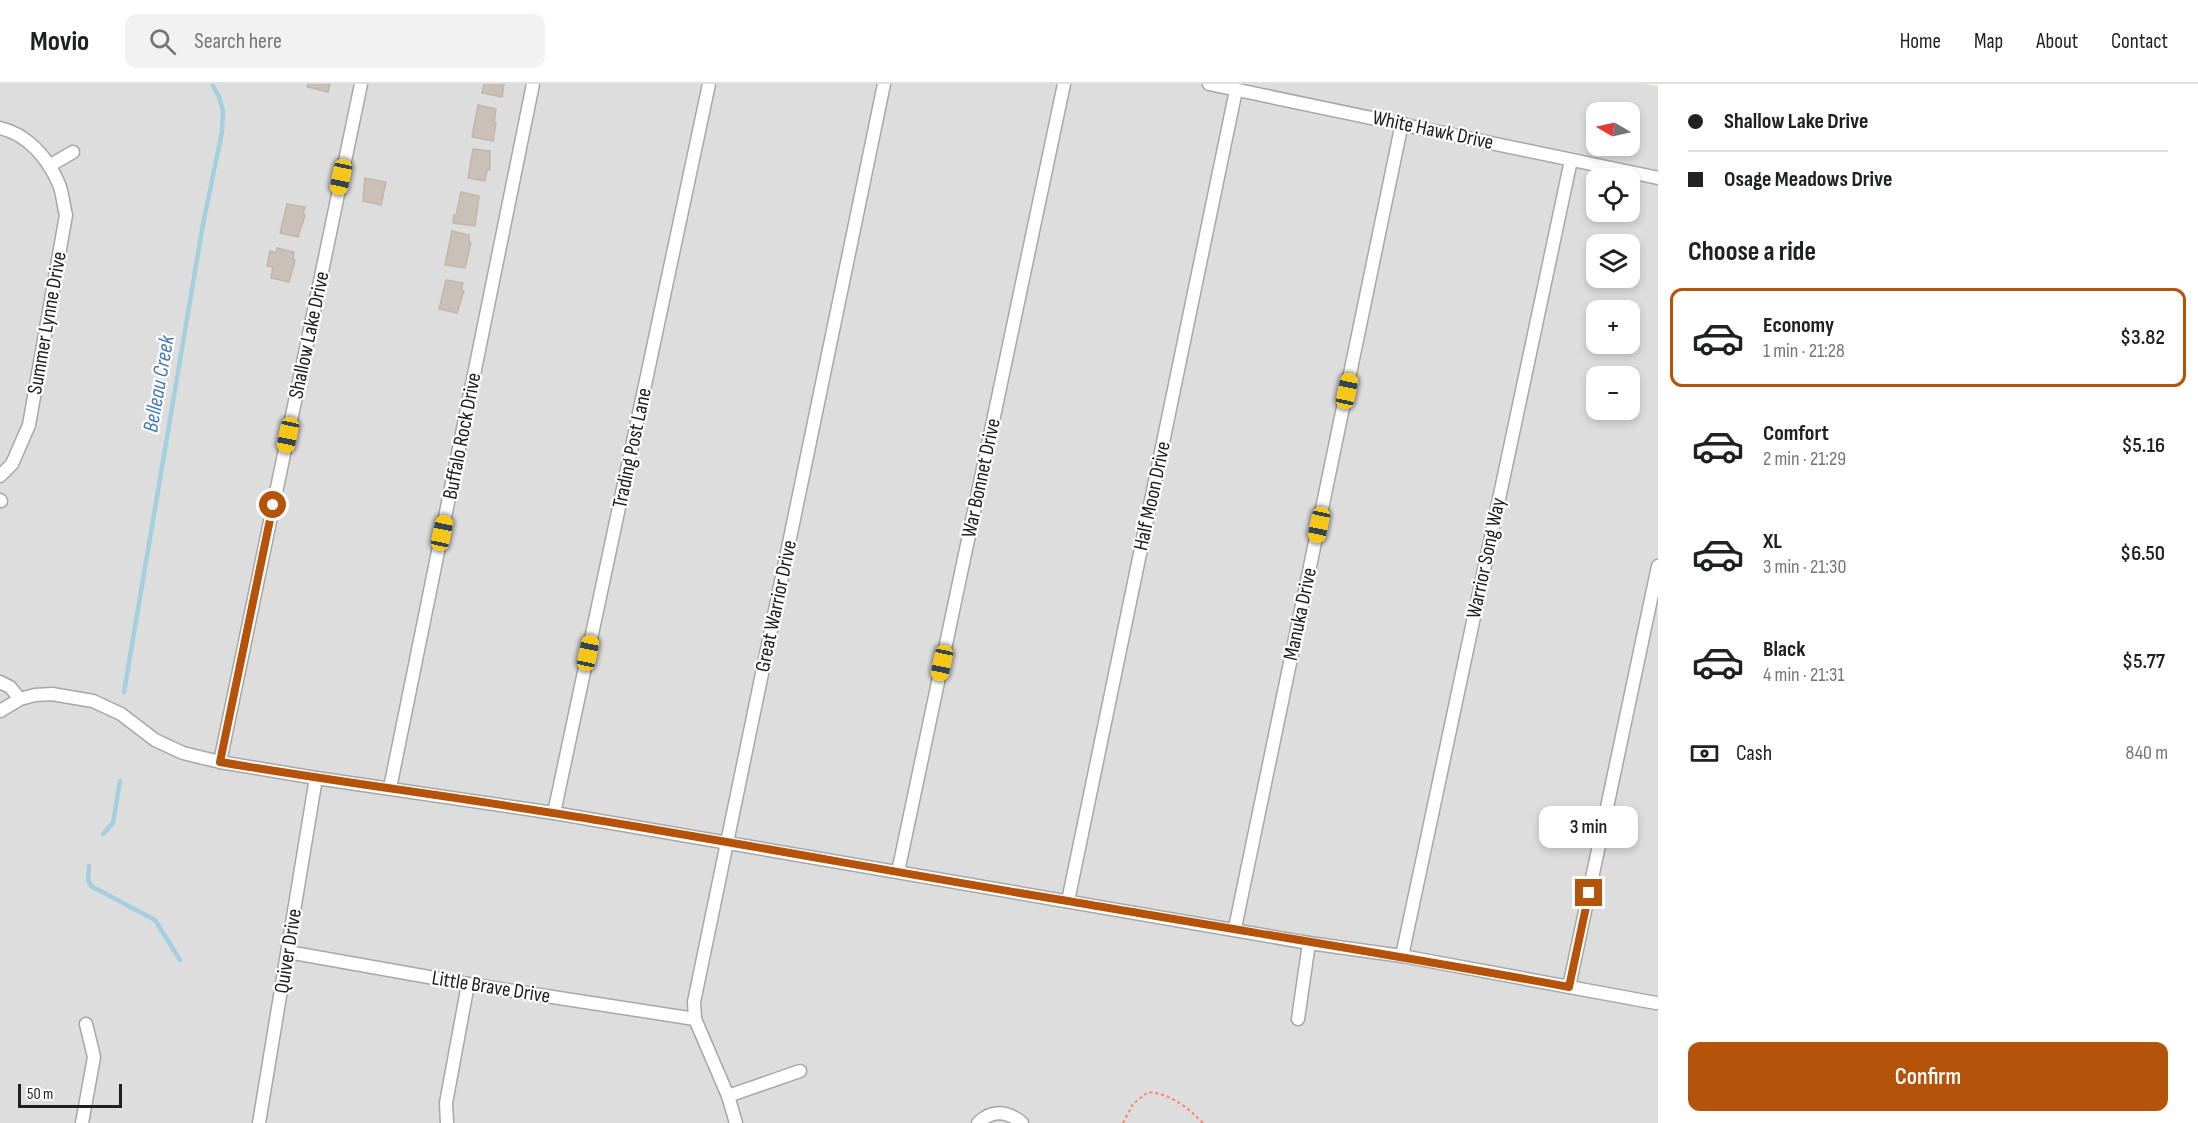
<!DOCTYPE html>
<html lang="en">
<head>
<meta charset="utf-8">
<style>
  :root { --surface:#fff; --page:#f2f2f2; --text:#202124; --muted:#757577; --line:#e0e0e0; --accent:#b45309 }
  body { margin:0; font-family:"Sofia Sans Condensed",sans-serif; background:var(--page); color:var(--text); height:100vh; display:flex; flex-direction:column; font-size:22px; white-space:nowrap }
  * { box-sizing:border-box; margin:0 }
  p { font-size:20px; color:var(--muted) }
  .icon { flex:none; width:33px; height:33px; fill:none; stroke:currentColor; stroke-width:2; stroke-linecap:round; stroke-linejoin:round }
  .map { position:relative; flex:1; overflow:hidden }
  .drawer { display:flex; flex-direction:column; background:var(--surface); width:540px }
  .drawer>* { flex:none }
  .guide { display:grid; align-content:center; height:132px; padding:0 30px; background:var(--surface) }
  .needle { width:39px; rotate:279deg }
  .fabs { position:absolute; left:1586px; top:18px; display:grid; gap:12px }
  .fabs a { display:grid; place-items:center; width:54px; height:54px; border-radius:12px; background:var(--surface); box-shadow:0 3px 9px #0003; font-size:30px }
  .scale { position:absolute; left:18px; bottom:15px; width:104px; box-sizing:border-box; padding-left:6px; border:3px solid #202020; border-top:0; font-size:16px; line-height:21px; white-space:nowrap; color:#202020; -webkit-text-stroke:4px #fff; paint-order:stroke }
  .end { position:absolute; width:27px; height:27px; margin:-14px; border:8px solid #b45309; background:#fff; box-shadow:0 0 0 3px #fff }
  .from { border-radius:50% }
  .bubble { position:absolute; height:42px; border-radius:12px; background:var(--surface); box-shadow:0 3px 9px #0003; font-size:20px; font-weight:600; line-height:42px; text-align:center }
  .car { position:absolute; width:18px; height:36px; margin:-18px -9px; border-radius:8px; box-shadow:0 0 4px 2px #0007; background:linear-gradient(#f5c518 24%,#345 0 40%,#f5c518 0 76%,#345 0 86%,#f5c518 0) }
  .guide b { display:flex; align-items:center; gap:21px; height:57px; font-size:22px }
  .guide b+b { border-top:2px solid var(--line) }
  .guide i { width:15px; height:15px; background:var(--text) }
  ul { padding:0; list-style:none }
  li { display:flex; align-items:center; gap:18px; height:99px; margin:0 12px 9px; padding:0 18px; border:3px solid transparent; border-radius:12px }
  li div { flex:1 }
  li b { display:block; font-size:22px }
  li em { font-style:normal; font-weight:600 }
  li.active { border-color:var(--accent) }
  li>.icon { width:54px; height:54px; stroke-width:1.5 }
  h2 { padding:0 30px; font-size:27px; line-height:72px }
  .pay { display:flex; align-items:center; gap:15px; height:66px; padding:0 30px; font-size:22px }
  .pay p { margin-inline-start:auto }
  .primary-button { display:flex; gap:12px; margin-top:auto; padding:12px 30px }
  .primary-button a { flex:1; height:69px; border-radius:12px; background:var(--accent); color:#fff; font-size:24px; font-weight:600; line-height:69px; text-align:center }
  header { display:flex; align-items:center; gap:36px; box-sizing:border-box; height:84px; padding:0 30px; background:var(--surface); border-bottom:2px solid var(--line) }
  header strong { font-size:28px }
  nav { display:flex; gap:33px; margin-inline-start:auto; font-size:21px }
  .search { width:420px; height:54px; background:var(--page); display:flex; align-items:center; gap:15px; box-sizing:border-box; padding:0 21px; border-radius:12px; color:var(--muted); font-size:22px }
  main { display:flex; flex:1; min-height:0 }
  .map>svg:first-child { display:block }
  .residential { fill:#dedddd; fill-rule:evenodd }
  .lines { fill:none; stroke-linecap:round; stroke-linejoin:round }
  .stream { stroke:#a4cfe0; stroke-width:4.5 }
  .building { fill:#c9c1b8; stroke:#c3b5a7; stroke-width:1.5 }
  .street-casing { stroke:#a7a7a7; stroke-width:15 }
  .path { stroke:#ff8168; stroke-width:2; stroke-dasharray:3 3; stroke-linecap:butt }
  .street { stroke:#fff; stroke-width:12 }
  .route { stroke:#b45309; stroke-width:8 }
  .labels { text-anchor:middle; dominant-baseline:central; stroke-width:4.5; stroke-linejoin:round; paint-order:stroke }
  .street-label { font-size:21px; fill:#202020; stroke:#fff }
  .water-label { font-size:22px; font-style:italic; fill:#4777b4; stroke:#fff }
</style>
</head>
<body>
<header>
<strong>Movio</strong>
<div class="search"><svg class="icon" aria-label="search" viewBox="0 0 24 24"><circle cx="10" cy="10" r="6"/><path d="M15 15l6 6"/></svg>Search here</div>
<nav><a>Home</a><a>Map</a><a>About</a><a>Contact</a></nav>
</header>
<main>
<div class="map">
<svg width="1658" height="1039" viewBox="0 0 1658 1039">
  <rect width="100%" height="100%" fill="#f1eee6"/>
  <!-- residential -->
  <path class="residential" d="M0,0H1645L1658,3V1039H0ZM1596,28H1629V62H1596ZM1596,94H1629V128H1596ZM1596,160H1629V194H1596ZM1596,226H1629V260H1596ZM1596,292H1629V326H1596Z"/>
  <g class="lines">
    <!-- stream -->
    <g class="stream">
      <path d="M124,608L203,140L222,48L223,27L219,13L212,0"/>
      <path d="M103,750L113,739L120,697"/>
      <path d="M89,782L88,795L91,802L155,836L180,876"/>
    </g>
  </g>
  <!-- building -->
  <g class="building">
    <path d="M308,0H330L328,8L307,3Z"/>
    <path d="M484,0H504L502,13L482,9Z"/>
    <path d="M478,21L496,25L494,38L496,39L493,57L472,53Z"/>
    <path d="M473,65L490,67V86H487L485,97L468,94Z"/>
    <path d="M365,94L386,98L381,121L363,117Z"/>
    <path d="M461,108L479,112L475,142L453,139L454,131L456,132Z"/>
    <path d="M287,120L305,123L303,131H305L298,153L280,149Z"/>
    <path d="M452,147L469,151V158L471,159L465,184L445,181Z"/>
    <path d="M277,164L294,168L293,176H295L289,198L271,194L273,183L267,182L270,167L276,169Z"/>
    <path d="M446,196L463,199L461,206L464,207L457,229L439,225Z"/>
  </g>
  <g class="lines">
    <defs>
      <g id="street">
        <path d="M1209,0L1658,94"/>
        <path d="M0,44C27,50 47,73 58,98C63,108 63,121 66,131L29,341L12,380L0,392"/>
        <path d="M49,82L73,68"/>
        <path d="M0,416L1,417"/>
        <path d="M0,598L10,603L20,615"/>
        <path d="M0,627L20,615L35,611L52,610L93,617L121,630L155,656L183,669L220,678L316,694L554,729L1309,859L1402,872L1656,919"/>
        <path d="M220,678L361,0"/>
        <path d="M390,704L533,0"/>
        <path d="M554,729L709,0"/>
        <path d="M898,788L1064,0"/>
        <path d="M1068,817L1236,6"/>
        <path d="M1235,844L1402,39"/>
        <path d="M288,868L468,900L695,935"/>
        <path d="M1402,872L1571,76"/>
        <path d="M1569,903L1658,482"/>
        <path d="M1298,935L1309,859"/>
        <path d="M728,1012L800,987"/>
        <path d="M82,1039L94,973L86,940"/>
        <path d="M259,1039L316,694"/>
        <path d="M447,1039L446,1019L468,900"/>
        <path d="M736,1039L728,1012L695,935L694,918L884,0"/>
        <path d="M978,1039C992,1025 1008,1027 1022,1039"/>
      </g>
    </defs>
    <!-- street casing -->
    <use href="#street" class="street-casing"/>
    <!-- path -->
    <path class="path" d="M1123,1039L1133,1020L1148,1008C1171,1010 1187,1023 1203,1039"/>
    <!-- street -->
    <use href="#street" class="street"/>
  </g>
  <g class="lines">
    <!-- route -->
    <path class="route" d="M273,421L220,678C331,697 442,711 553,729C725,756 896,789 1068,817C1235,846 1403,872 1569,903L1589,809"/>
  </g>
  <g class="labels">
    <!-- street labels -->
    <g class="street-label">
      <text transform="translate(1433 46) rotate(12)">White Hawk Drive</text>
      <text transform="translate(47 239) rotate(-80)">Summer Lynne Drive</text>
      <text transform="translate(309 251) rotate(-78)">Shallow Lake Drive</text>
      <text transform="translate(462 352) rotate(-79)">Buffalo Rock Drive</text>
      <text transform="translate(632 364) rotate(-78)">Trading Post Lane</text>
      <text transform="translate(981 394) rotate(-78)">War Bonnet Drive</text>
      <text transform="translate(1152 412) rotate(-78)">Half Moon Drive</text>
      <text transform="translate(1486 474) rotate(-78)">Warrior Song Way</text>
      <text transform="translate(776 522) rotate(-78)">Great Warrior Drive</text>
      <text transform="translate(1300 530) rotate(-78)">Manuka Drive</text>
      <text transform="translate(288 867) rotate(-81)">Quiver Drive</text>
      <text transform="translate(491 903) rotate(9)">Little Brave Drive</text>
    </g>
    <!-- water labels -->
    <g class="water-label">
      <text transform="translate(159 300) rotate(-80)">Belleau Creek</text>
    </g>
  </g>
</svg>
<div class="fabs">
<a><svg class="needle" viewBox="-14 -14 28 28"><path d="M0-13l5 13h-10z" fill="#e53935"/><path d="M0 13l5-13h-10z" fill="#757577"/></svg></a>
<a><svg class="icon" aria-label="locate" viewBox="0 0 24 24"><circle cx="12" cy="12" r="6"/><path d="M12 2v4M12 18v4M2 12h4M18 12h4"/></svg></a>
<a><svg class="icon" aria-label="layers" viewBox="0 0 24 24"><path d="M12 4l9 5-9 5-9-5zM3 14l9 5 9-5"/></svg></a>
<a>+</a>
<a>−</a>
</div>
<div class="scale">50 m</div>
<i class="end from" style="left:273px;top:421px"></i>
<i class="end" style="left:1589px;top:809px"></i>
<div class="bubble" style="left:1539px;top:722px;width:99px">3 min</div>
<i class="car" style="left:341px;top:93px;rotate:192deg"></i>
<i class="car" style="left:1347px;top:307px;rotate:12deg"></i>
<i class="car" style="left:288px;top:351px;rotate:192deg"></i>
<i class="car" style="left:1319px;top:441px;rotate:192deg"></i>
<i class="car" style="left:442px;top:449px;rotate:12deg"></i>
<i class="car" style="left:588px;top:569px;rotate:12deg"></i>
<i class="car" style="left:942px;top:579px;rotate:192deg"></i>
</div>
<section class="drawer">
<div class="guide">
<b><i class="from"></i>Shallow Lake Drive</b>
<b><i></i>Osage Meadows Drive</b>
</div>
<h2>Choose a ride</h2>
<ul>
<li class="active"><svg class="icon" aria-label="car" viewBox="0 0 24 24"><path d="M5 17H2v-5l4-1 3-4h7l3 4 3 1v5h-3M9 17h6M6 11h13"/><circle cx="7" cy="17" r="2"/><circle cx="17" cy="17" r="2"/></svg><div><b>Economy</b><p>1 min · 21:28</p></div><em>$3.82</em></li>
<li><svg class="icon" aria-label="car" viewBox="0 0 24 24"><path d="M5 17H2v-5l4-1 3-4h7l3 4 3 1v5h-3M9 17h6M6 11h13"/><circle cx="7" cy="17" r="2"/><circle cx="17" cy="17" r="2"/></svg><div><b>Comfort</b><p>2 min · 21:29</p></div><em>$5.16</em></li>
<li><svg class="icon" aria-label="car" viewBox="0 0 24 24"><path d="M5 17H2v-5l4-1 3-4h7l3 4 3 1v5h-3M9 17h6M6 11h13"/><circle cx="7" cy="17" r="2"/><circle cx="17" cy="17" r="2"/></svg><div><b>XL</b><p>3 min · 21:30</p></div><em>$6.50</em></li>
<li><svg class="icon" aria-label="car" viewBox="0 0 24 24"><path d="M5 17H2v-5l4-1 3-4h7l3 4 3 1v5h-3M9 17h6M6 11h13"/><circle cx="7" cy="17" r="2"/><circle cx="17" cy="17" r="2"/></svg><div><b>Black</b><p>4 min · 21:31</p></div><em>$5.77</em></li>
</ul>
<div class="pay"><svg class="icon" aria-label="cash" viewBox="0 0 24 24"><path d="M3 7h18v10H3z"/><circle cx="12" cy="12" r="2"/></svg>Cash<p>840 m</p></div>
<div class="primary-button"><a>Confirm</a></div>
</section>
</main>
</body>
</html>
